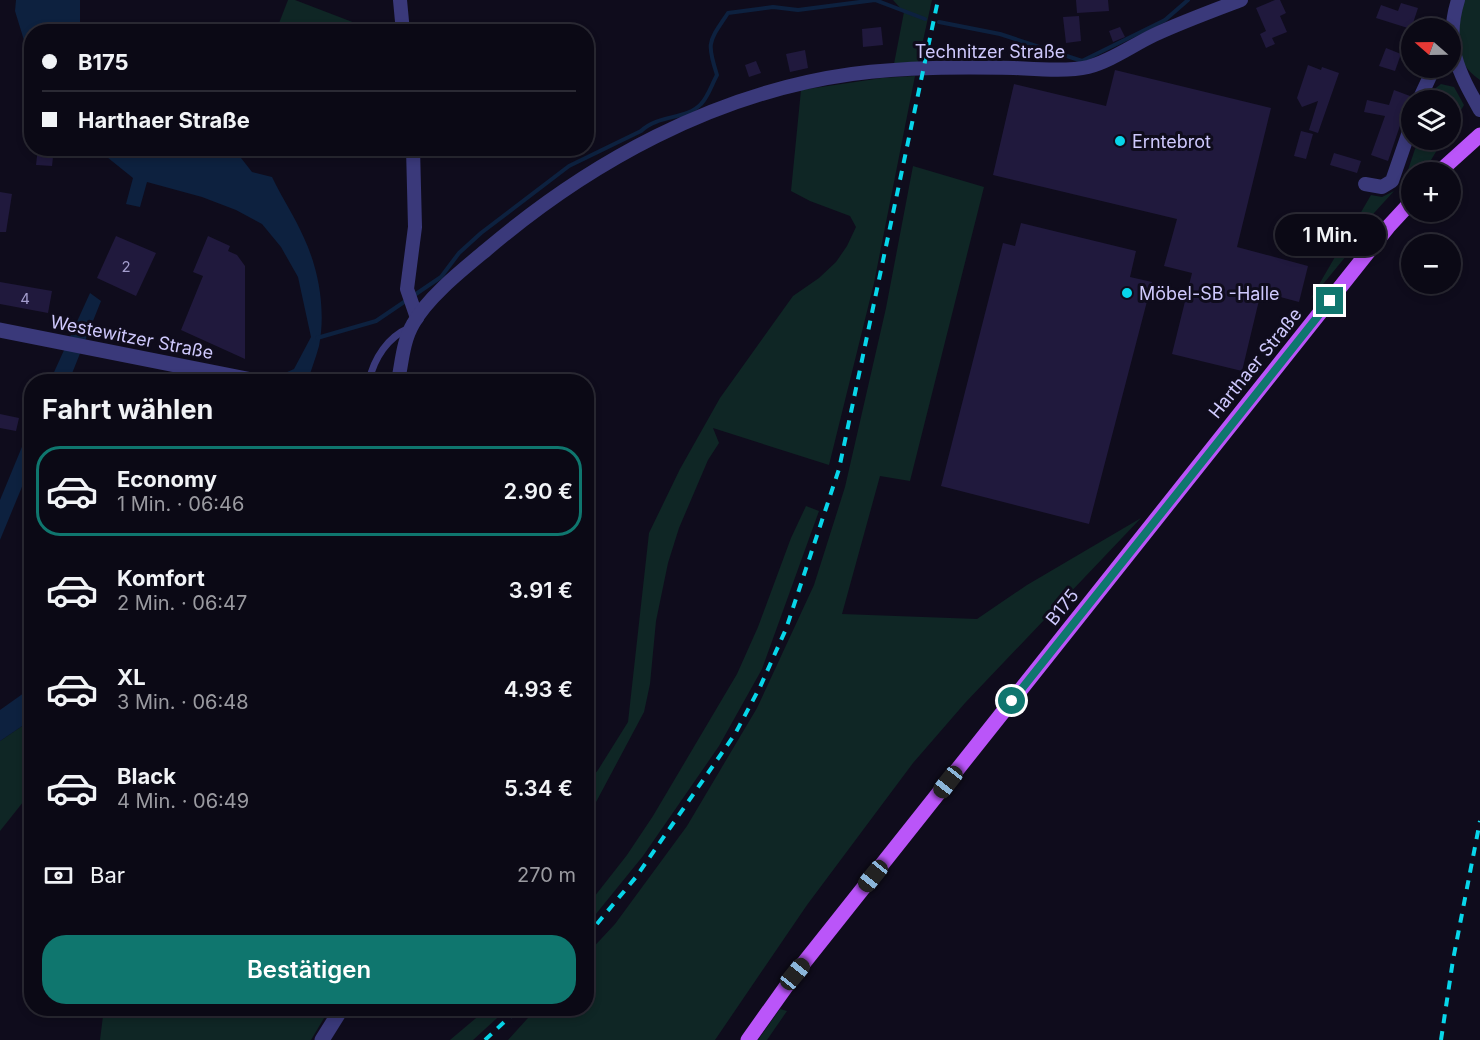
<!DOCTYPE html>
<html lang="de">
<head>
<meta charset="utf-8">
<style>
  :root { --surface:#0b0915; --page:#14121e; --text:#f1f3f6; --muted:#9a9aa0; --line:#2b2a34; --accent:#0f766e }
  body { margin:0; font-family:Inter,sans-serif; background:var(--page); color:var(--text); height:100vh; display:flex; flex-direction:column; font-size:22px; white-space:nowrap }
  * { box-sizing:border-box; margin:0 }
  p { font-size:20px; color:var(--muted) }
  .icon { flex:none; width:33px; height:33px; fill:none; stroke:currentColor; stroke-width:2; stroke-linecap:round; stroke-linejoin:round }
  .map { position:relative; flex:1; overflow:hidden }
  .side { position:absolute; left:24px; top:374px; width:570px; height:642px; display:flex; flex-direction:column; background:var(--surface); border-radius:24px; box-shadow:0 3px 9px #0003,0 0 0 2px var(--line) }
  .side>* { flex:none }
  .hud { position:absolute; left:24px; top:24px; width:570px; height:132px; border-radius:24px; box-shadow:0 3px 9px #0003,0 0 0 2px var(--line); display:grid; align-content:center; height:132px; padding:0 18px; background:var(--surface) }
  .needle { width:39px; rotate:290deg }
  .tools { position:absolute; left:1401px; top:18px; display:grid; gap:12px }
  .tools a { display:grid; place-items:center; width:60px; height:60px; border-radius:50%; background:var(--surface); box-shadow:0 3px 9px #0003,0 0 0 2px var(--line); font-size:30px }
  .end { position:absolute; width:27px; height:27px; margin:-14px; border:8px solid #0f766e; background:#fff; box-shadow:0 0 0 3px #fff }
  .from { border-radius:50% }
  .bubble { position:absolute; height:42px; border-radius:21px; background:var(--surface); box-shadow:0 3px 9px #0003,0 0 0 2px var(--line); font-size:20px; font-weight:600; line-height:42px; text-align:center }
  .car { position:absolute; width:18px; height:36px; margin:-18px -9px; border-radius:8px; box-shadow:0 0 4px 2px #0007; background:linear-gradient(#222 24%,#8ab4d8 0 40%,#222 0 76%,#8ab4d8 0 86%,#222 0) }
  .hud b { display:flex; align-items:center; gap:21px; height:57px; font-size:22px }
  .hud b+b { border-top:2px solid var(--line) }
  .hud i { width:15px; height:15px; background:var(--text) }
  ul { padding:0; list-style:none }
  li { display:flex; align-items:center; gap:18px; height:90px; margin:0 12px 9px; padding:0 6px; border:3px solid transparent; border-radius:24px }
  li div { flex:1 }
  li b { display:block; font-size:22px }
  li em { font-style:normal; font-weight:600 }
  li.active { border-color:var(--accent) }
  li>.icon { width:54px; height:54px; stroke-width:1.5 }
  h2 { padding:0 18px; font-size:27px; line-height:72px }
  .pay { display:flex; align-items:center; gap:15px; height:66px; padding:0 18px; font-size:22px }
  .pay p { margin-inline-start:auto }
  .button { display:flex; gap:12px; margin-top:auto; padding:12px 18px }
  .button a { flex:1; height:69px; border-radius:24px; background:var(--accent); color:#fff; font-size:24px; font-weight:600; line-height:69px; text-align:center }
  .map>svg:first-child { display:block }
  .green { fill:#0f2625 }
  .water { fill:#0d213f }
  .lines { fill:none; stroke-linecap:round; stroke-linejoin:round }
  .stream { stroke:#0d213f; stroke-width:4 }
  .building { fill:#20193d }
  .service { stroke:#3a397a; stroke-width:7 }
  .minor { stroke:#3a397a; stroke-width:14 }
  .tertiary { stroke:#3a397a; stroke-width:15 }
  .primary { stroke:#ba55f9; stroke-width:15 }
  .rail { stroke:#08d6ea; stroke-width:4; stroke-dasharray:9 8; stroke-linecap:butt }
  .route { stroke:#0f766e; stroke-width:8 }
  .poi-dot { fill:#08d6ea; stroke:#0f0c1c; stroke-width:2 }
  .labels { text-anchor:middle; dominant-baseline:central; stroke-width:6; stroke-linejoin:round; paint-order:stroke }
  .number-label { font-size:15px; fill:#a39dcd }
  .street-label { font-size:18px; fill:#cfc9fd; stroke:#0f0c1c }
  .poi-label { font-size:18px; fill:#cfc9fd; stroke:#0f0c1c; text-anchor:start }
</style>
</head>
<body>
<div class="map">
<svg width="1480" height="1040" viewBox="0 0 1480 1040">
  <rect width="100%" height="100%" fill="#0f0c1c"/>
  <!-- green -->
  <g class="green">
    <path d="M288,0H295L355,23L352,31H276Z"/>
    <path d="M893,0H932L918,63L894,64L904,12Z"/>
    <path d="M1464,0H1480V80C1450,60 1458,29 1464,0Z"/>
    <path d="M915,76L874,283L829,465L713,428L719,443L708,460L679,528L668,563L656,621L650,684L644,712L587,819V784L598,770L628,722L649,533L680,469L720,398L793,296L819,278L836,262L847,246L856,227L850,216L810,201L791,191L801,90L882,78Z"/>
    <path d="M1441,84L1454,87L1464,105L1451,127L1450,100H1430L1433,90Z"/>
    <path d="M1418,140H1443L1431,160L1418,172H1412L1411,179L1402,188Z"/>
    <path d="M913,166L984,187L910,481L880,476L842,614L977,619L1027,585L1141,518L965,703L913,763L807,905L715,1040H508L537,1008H586L587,954L615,924L687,826L757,708L814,585L845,487L886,308Z"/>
    <path d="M1394,191L1354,235L1351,250L1310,300L1371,195L1382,197Z"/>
    <path d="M806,506L819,511L762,669L719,746L643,856L587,925V906L627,855L653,816L737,674L758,627L791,538Z"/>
    <path d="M31,720V792L0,831V741Z"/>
    <path d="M104,1008H330L311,1040H100Z"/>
    <path d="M488,1008H508L473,1040H450Z"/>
    <path d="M780,1009L787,1011L767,1040H758Z"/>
  </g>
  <!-- water -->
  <g class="water">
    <path d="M16,0H80V31L32,32L31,63L15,11Z"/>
    <path d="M97,149H234L252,172L272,177C282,198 295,217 304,238C319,270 326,311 319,346C316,358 311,369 308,381H283L285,373L294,369L311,337L298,277L281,247L262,224L236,210L202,197L147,182L140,207L126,204L133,178Z"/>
    <path d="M90,293L101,301L69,381H50Z"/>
    <path d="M31,425V465L0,540V500Z"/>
    <path d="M31,688V720L0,741V710Z"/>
  </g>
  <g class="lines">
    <!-- stream -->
    <g class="stream">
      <path d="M939,22L1000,34L1082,61L1165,20L1188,0"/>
      <path d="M317,338L376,321L441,277L459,253L481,233L569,166L641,131C659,114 686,120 701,104C708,97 712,84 717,75C706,41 709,42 728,13L773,7L798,10L875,0L925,19"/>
    </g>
  </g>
  <!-- building -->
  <g class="building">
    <path d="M1076,0H1108L1109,11L1077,13Z"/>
    <path d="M1275,0H1280L1286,13L1280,16L1287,32L1272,38L1275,44L1266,48L1260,34L1266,31L1256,8Z"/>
    <path d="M1401,3L1418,8L1411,29L1376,18L1381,5L1398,11Z"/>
    <path d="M1079,16L1081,41L1066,43L1063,17Z"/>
    <path d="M881,27L883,45L863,47L862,29Z"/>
    <path d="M1120,27L1125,37L1113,42L1109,31Z"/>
    <path d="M1386,48L1401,54L1395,71L1379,66Z"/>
    <path d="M805,50L808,68L790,72L786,54Z"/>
    <path d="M756,61L761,73L749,77L745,65Z"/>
    <path d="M1308,65L1321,70L1322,67L1339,73L1318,133L1309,130L1318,101L1302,107L1297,98Z"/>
    <path d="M1115,70L1271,108L1237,247L1308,266L1299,302L1261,292L1242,371L1172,354L1192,273L1164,266L1177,219L993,175L1014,84L1106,106Z"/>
    <path d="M1394,90L1410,96L1388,161L1371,155L1385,116L1364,112L1367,100L1389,105Z"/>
    <path d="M1301,131L1313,134L1306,159L1294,156Z"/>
    <path d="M38,148H54L52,166L36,165Z"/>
    <path d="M1334,153L1361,161L1357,173L1330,165Z"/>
    <path d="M0,192L12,194L6,232H0Z"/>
    <path d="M1021,223L1136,251L1130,277L1152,282L1089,524L941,486L1003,243L1015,246Z"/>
    <path d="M116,236L156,253L136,296L97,278Z"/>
    <path d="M208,236L230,246L228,251L237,255L245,266V359L181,330L203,276L193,272Z"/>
    <path d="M0,282L52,291L48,313L0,304Z"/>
    <path d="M0,414L19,418L16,431L0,428Z"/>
  </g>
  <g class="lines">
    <!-- service -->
    <path class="service" d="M369,381C374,358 388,337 409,328"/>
    <!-- minor -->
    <g class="minor">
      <path d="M400,0L403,32"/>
      <path d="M1458,0C1444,45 1458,71 1480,110"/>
      <path d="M1419,100L1431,74L1439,68"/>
      <path d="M413,148L415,227L407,289L417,318"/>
      <path d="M1365,184L1382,187L1392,181L1412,123"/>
      <path d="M398,381C402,362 403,341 413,324C427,298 462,270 485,251C589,162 715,93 852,74C906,67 960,67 1014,68C1035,69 1068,72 1088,67C1111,61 1133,45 1154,35C1182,22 1212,11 1241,0"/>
    </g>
    <!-- tertiary -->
    <g class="tertiary">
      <path d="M0,330L256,381"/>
      <path d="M322,1040L342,1008"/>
    </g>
    <!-- primary -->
    <g class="primary">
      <path d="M1439,172L1480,135"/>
      <path d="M748,1040L795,974L1388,227L1412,201"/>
    </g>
    <!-- rail -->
    <g class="rail">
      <path d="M586,937L636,877L735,734L760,687L786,629L839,469L938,0"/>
      <path d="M485,1040L519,1008"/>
      <path d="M1441,1040L1453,960L1480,821"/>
    </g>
  </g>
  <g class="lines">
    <!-- route -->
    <path class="route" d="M1012,701L1330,301"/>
  </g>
  <!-- markers -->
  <g class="poi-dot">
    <circle cx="1120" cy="141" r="6"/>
    <circle cx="1127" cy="293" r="6"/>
  </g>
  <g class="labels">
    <!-- number labels -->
    <g class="number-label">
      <text x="126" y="266">2</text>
      <text x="25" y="298">4</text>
    </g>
    <!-- street labels -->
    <g class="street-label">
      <text x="990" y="51">Technitzer Straße</text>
      <text transform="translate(132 337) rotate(11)">Westewitzer Straße</text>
      <text transform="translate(1255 363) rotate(-51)">Harthaer Straße</text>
      <text transform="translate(1062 607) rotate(-51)">B175</text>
    </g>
    <!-- poi labels -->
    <g class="poi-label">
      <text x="1132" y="141">Erntebrot</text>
      <text x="1139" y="293">Möbel-SB -Halle</text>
    </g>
  </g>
</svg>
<div class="tools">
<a><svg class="needle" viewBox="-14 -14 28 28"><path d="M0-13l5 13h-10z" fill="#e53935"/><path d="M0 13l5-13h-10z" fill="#9a9aa0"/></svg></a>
<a><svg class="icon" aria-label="layers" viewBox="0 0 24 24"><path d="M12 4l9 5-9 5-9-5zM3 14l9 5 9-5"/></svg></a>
<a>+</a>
<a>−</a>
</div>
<i class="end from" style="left:1012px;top:701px"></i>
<i class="end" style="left:1330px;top:301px"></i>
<div class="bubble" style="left:1275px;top:214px;width:111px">1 Min.</div>
<i class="car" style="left:948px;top:782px;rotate:218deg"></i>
<i class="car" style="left:873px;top:876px;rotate:219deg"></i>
<i class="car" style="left:795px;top:974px;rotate:39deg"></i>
<div class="hud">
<b><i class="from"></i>B175</b>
<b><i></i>Harthaer Straße</b>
</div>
<section class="side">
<h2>Fahrt wählen</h2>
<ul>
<li class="active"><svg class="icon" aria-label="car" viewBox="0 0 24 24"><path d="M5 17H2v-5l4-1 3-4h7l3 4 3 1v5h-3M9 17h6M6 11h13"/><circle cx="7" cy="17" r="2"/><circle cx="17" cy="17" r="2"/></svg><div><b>Economy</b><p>1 Min. · 06:46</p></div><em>2.90 €</em></li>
<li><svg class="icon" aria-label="car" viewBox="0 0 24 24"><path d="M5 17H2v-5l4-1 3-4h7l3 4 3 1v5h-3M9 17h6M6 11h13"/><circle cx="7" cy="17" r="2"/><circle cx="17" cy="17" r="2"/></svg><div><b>Komfort</b><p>2 Min. · 06:47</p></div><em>3.91 €</em></li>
<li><svg class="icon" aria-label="car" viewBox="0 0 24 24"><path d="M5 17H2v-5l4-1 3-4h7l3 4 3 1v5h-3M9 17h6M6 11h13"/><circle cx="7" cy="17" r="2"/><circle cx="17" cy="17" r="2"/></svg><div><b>XL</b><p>3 Min. · 06:48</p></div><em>4.93 €</em></li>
<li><svg class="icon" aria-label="car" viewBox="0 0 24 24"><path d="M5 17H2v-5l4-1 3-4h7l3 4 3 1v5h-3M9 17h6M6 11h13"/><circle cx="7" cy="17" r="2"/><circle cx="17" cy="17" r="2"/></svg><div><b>Black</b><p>4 Min. · 06:49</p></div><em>5.34 €</em></li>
</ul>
<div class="pay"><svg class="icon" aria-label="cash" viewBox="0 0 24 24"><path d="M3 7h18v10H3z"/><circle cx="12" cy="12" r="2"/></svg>Bar<p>270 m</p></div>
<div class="button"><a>Bestätigen</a></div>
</section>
</div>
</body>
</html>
